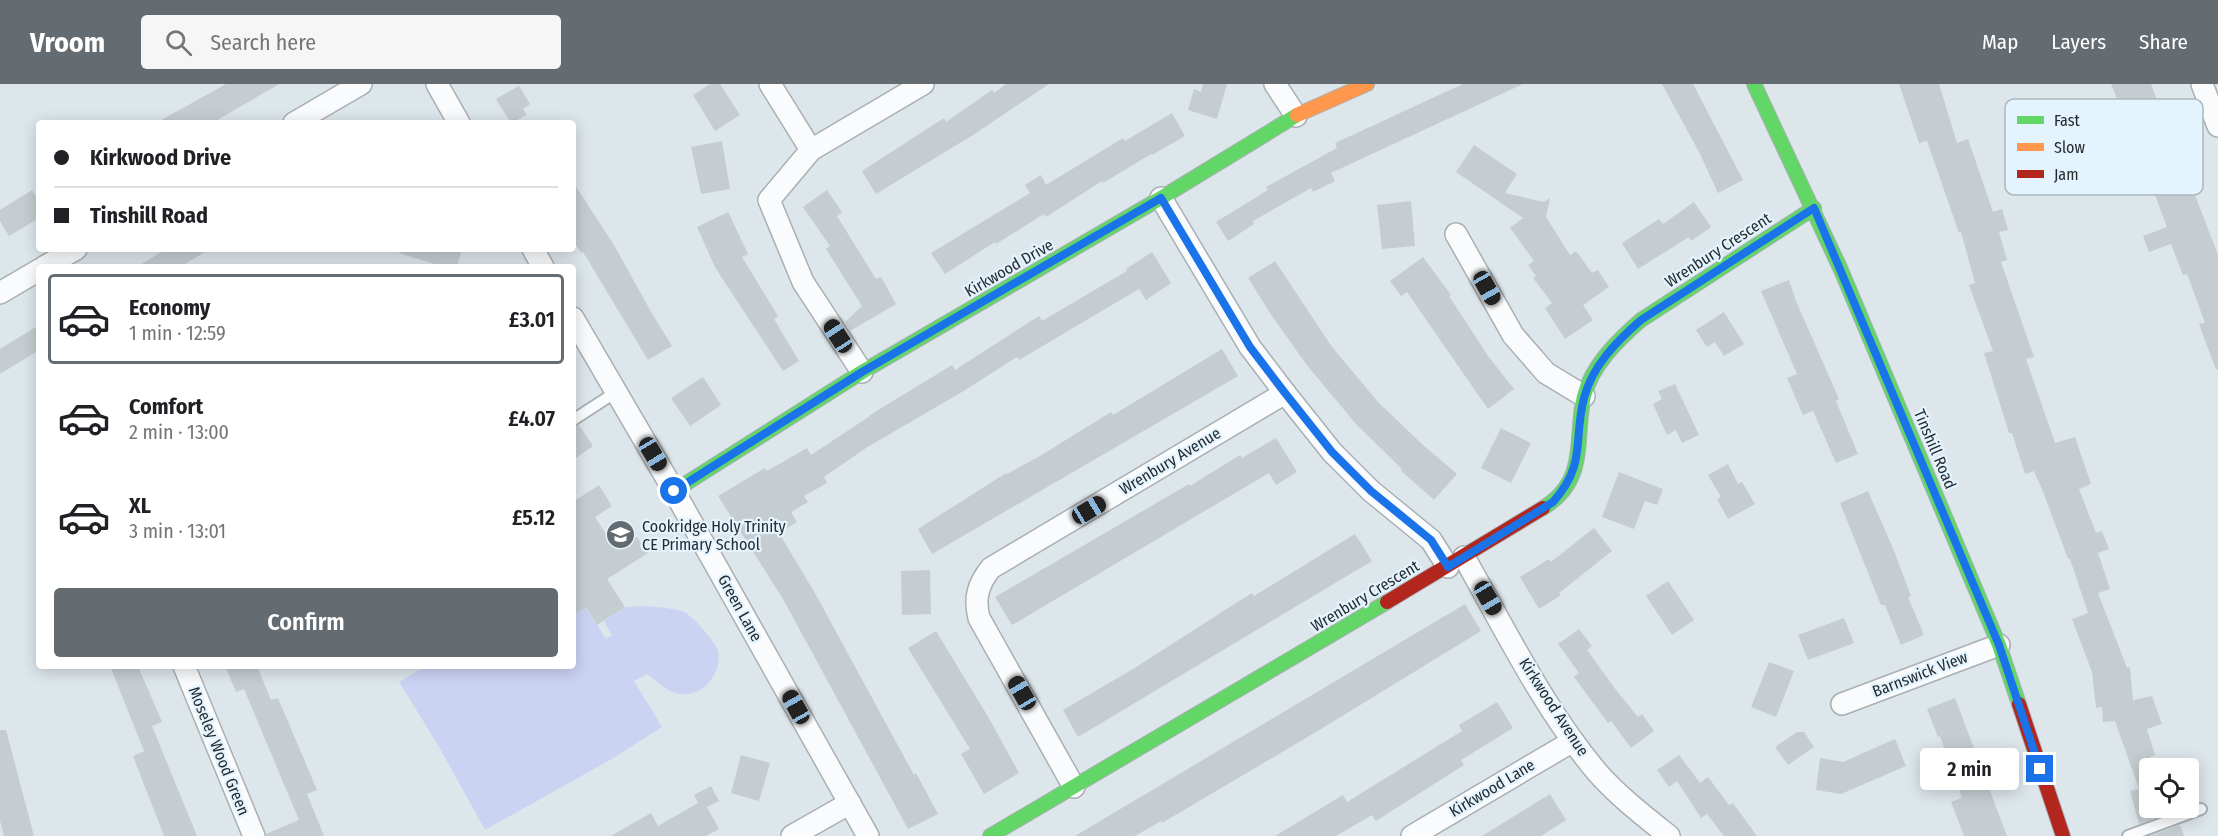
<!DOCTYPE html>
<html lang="en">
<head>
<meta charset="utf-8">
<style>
  :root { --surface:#fff; --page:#f6f6f6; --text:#202124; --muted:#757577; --line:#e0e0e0; --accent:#656c71 }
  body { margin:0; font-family:"Fira Sans Condensed",sans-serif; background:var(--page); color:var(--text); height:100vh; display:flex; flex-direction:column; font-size:22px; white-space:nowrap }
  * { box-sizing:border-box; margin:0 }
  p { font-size:20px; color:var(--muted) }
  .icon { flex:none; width:33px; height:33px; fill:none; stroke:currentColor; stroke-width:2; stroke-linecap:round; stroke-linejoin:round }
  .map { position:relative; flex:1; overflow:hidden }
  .panel { position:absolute; left:36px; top:180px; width:540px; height:405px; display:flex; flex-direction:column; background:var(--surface); border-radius:6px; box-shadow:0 3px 15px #0003 }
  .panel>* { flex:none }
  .hud { position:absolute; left:36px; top:36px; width:540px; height:132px; border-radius:6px; box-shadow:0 3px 15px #0003; display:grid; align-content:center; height:132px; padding:0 18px; background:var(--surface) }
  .fabs { position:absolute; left:2139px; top:674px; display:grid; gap:12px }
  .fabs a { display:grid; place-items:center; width:60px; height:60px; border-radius:6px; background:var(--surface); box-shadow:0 3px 15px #0003; font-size:30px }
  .end { position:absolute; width:27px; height:27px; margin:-14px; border:8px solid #1a73e8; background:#fff; box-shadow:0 0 0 3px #fff }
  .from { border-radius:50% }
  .bubble { position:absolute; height:42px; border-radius:6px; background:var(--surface); box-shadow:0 3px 15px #0003; font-size:20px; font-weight:600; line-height:42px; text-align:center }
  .car { position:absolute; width:18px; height:36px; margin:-18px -9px; border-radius:8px; box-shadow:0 0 4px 2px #0007; background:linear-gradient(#222 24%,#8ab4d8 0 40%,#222 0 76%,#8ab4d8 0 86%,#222 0) }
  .hud b { display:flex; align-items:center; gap:21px; height:57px; font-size:22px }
  .hud b+b { border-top:2px solid var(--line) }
  .hud i { width:15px; height:15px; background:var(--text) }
  ul { padding:10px 0 0; list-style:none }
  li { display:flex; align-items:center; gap:18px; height:90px; margin:0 12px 9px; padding:0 6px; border:3px solid transparent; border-radius:6px }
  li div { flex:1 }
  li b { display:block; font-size:22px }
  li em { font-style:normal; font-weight:600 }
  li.selected { border-color:var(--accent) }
  li>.icon { width:54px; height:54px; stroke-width:1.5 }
  .action { display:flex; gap:12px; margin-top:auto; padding:12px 18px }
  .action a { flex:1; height:69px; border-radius:6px; background:var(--accent); color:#fff; font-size:24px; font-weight:600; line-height:69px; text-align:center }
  header { display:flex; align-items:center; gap:36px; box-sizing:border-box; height:84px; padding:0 30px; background:var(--accent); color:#fff }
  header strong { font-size:28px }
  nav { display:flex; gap:33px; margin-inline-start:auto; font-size:21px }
  .search { width:420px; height:54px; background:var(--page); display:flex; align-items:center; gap:15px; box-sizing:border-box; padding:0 21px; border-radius:6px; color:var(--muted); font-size:22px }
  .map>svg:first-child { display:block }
  .green { fill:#cbd3f3 }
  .building { fill:#c5cdd1 }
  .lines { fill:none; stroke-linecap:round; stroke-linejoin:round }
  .lane-casing { stroke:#a9b0b3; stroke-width:14 }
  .street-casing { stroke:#a9b0b3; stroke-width:24 }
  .fast-casing { stroke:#a9b0b3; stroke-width:16 }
  .slow-casing { stroke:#a9b0b3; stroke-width:16 }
  .jam-casing { stroke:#a9b0b3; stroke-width:16 }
  .lane { stroke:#fafbfc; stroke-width:10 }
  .street { stroke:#fafbfc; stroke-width:21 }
  .fast { stroke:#63d668; stroke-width:14 }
  .slow { stroke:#ff974d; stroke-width:14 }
  .jam { stroke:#b3261e; stroke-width:14 }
  .route { stroke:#1a73e8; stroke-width:8 }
  .labels { text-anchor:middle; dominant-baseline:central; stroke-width:4.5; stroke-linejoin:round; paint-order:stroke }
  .street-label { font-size:16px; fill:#252b2f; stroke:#e4f4fe }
  .poi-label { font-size:16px; fill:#252b2f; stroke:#e4f4fe; text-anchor:start }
  .key { fill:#e4f4fe; stroke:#abb8c0; stroke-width:1.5 }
  .key-label { font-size:16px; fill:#252b2f }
</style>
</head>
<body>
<header>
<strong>Vroom</strong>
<div class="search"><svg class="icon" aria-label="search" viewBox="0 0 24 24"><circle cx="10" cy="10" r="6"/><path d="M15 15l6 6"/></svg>Search here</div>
<nav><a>Map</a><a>Layers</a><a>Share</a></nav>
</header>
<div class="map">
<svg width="2218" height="752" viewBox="0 0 2218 752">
  <rect width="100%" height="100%" fill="#dde6eb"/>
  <!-- green -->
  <path class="green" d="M583,519L606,555L612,551L604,537C610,533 619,525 627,523C639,521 676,523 686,529C695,535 715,557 718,567C722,589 704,612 682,610C669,610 657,597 647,590L634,597L662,643L610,676L485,746L438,661L399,598L426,582H573V531Z"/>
  <!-- building -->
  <g class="building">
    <path d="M226,0H279L212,39H156Z"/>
    <path d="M710,0H720L740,31L715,47L693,11Z"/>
    <path d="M1006,0H1049L973,51L876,110L862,87L944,34L946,38L992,6L994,9Z"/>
    <path d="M1203,0H1227L1217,35L1188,26L1194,5L1201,8Z"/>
    <path d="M1463,0H1523L1331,89L1335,97L1313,108L1311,104L1253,137L1254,140L1228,157L1216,138L1268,106L1266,103L1337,64L1335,59Z"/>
    <path d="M1662,0H1693L1743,96L1718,109L1700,70Z"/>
    <path d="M1899,0H1939L1957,59L1968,55L1993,128L2002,125L2008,146L1999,148L2007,176L2001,178L2034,273L2026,275L2055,359L2075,353L2091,400L2079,405L2096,449L2102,447L2109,465L2098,469L2110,505L2098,509L2127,584L2130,583L2133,616L2152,612L2162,640L2147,645L2155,671L2150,673V723H2174L2175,727L2139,740L2130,707L2139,705L2115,637L2103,638L2102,623L2096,624L2092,588L2072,535L2088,529L2070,475H2068L2044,410L2034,387L2025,390L2012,349H2009L1984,269L1993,267L1969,201L1975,199L1961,148L1959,149L1927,57L1919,59Z"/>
    <path d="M2111,0H2151L2182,86L2185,85L2218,171V285L2216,286L2199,240L2205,239L2187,190L2183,191L2171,160L2149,168L2143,152L2167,143L2134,54L2129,56L2122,35L2125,34Z"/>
    <path d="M519,2L530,20L523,25L527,31L511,39L496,15Z"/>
    <path d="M1172,29L1185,52L1152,71L1151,70L1103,99L1102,97L1046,133L1044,130L996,160L995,158L945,190L931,169L1030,109L1025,101L1041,91L1046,101L1123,54L1125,57Z"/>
    <path d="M722,57L730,105L701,110L691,63Z"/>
    <path d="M1474,61L1517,90L1505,109L1544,118L1550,114L1546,133L1570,171L1576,167L1592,189L1598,186L1609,203L1583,221L1593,236L1565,255L1545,224L1552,219L1533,194L1536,192L1528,181L1534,177L1510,144L1523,134L1456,88Z"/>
    <path d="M573,98L614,161L650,226L672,262L648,276L583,168L581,169L573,156Z"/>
    <path d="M32,106L39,117V134L9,152L0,137V126Z"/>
    <path d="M827,106L842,128L837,132L876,195L881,193L896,220L850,247L845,238L862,222L826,165L830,162L803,123Z"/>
    <path d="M1411,117L1415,162L1382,165L1377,121Z"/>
    <path d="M1694,118L1711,143L1691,157L1689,153L1638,185L1622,159L1659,135L1663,140Z"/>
    <path d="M728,128L748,170L742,173L778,232L774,235L799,277L783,287L716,185L697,143Z"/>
    <path d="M166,165H210L180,183H137Z"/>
    <path d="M399,165H462L457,183H444L399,169Z"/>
    <path d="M1152,168L1171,199L1146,216L1139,205L1019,276L1017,273L962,308L866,364L824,393L827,399L804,412L808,418L791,428L797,438L779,449L816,511L914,691L916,689L938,730L908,745L783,515L718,412L765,384L767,387L807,364L811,371L870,332V331L952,281L955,286L1039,232L1042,237L1127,187L1126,185Z"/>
    <path d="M1423,173L1451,211L1449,212L1488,272L1514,305L1488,325L1407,208L1401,212L1390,197Z"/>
    <path d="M1275,177L1332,263L1378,318L1423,361L1457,390L1434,416L1401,387L1402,385L1356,340L1306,280L1272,232L1248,194Z"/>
    <path d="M1789,196L1796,217L1839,315L1836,317L1858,370L1836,379L1813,327L1803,331L1787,294L1797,290L1761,207Z"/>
    <path d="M1724,228L1744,260L1724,272L1715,258L1707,263L1696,246Z"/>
    <path d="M39,241V266L0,290V265Z"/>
    <path d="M1222,265L1238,292L932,470L918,445L1006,389L1007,390L1040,372L1111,328L1113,331Z"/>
    <path d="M703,293L721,321L690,342L671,314Z"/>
    <path d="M1675,300L1699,351L1682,359L1676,346L1667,351L1653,320L1662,315L1658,307Z"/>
    <path d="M579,341L593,362L573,376V343Z"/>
    <path d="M1501,344L1531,359L1511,399L1481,384Z"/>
    <path d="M1276,354L1297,388L1276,401L1269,389L1012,541L995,513L1189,400L1190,402L1240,371L1242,374Z"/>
    <path d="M1728,380L1738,400L1742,398L1755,420L1728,435L1717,415L1721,413L1708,391Z"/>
    <path d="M1619,388L1663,405L1657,421L1645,417L1634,445L1602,433Z"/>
    <path d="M599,401L612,422L595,433L616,466L637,453L648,469L607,495L625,523L597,541L586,523L573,531V418Z"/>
    <path d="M1868,407L1894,467L1911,512L1908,513L1924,551L1901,561L1885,521H1881L1840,419Z"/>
    <path d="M1594,444L1612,467L1559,509L1561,511L1539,525L1520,493L1549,475L1551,478Z"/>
    <path d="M1355,450L1372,477L1078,653L1063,626L1133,585L1233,521L1252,509L1254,512Z"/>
    <path d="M930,486L931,530L902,531L901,487Z"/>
    <path d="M1668,497L1694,536L1672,551L1646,512Z"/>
    <path d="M1465,520L1481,547L1321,645L1162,739L1161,737L1135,752H1075Z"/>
    <path d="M1844,534L1854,559L1808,576L1798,551Z"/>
    <path d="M1579,545L1592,562L1587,566L1616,606L1638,633L1642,630L1654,647L1631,664L1611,637L1608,639L1574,593L1579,589L1558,560Z"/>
    <path d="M936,547L990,636L1019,689L984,710L961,670L970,665L908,564Z"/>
    <path d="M1769,578L1794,587L1776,633L1751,623Z"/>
    <path d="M110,582H138L162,638L152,642L197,752H164L133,672L144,667Z"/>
    <path d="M225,582H257L271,616L278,614L317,706L307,710L324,752H266V750L299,736L244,605L236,608Z"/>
    <path d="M1955,614L1972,659L2007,752H1964L1951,718L1962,714L1940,652L1938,653L1927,625Z"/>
    <path d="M1497,618L1513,644L1461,676L1464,681L1376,737L1372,731L1336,752H1275L1343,711L1347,718L1462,647L1459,641Z"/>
    <path d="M0,646H6L34,752H4L0,737Z"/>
    <path d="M1797,648H1804L1814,663L1788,681L1775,663Z"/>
    <path d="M1895,655L1906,682L1841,710L1816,706L1820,674L1843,678Z"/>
    <path d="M741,671L770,679L759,717L731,709Z"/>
    <path d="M1679,671L1700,699L1708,693L1729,721L1733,719L1757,752H1724L1707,730L1701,734L1677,697L1669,703L1657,686Z"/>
    <path d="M711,702L719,717L707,723L719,745L706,752H611L651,729L658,742L698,719L694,711Z"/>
    <path d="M1550,710L1566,736L1541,752H1482Z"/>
    <path d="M2180,741L2184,752H2150Z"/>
  </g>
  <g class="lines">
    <defs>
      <g id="lane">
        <path d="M573,336L616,308"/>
        <path d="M2128,752L2201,725"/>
      </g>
      <g id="street">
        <path d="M437,0L459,39"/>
        <path d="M770,0L811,66"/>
        <path d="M1275,0L1296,32"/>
        <path d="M2202,0L2218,42"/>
        <path d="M294,39L361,0"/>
        <path d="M1161,114L1250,263L1285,309L1332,368L1371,407L1431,456L1448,483"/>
        <path d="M1456,150L1513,251L1546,289L1584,312"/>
        <path d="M533,165L543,183"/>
        <path d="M44,183L76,165"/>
        <path d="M0,209L39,186"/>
        <path d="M573,234L674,407L868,752"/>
        <path d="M862,288L803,198L769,116L811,66L923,0"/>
        <path d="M1464,473C1505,545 1543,624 1597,688C1618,712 1644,732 1669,752"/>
        <path d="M184,582L254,752"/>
        <path d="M1842,620L1999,561"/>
        <path d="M1074,703L979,534C974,514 978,500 991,484L1285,309"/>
        <path d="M792,752L850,719"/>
        <path d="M1412,752L1573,657"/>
      </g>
      <g id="fast">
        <path d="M1754,0L1841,186L1999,561L2019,620"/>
        <path d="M674,407L862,288L1161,114L1297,31"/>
        <path d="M1543,424C1589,396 1574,355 1584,312C1592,281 1618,256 1641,236L1814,124"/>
        <path d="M990,752L1387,518"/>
      </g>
      <path id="slow" d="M1297,31L1367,0"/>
      <g id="jam">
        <path d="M1387,518L1543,424"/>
        <path d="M2019,620L2063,752"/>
      </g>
    </defs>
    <!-- lane casing -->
    <use href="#lane" class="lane-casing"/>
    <!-- street casing -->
    <use href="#street" class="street-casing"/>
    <!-- fast casing -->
    <use href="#fast" class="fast-casing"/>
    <!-- slow casing -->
    <use href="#slow" class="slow-casing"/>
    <!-- jam casing -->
    <use href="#jam" class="jam-casing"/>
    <!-- lane -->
    <use href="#lane" class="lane"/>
    <!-- street -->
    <use href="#street" class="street"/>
    <!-- fast -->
    <use href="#fast" class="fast"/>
    <!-- slow -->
    <use href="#slow" class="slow"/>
    <!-- jam -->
    <use href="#jam" class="jam"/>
  </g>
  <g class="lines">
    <!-- route -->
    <path class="route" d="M674,407L862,288L1161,114L1250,263L1285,309L1332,368L1371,407L1431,456L1448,483L1553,418C1587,380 1573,356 1584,314C1592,282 1617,257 1641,236L1814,124L1999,561L2040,685"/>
  </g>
  <!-- icons -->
  <defs>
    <symbol id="school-disc" viewBox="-11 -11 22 22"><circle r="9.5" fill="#656c71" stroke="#e4f4fe"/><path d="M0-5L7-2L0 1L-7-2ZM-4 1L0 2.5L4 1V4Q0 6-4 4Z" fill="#fff"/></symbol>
  </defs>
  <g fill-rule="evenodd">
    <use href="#school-disc" x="604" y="434" width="33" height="33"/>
  </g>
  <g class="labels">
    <!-- street labels -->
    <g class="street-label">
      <text transform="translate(1718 166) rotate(-33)">Wrenbury Crescent</text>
      <text transform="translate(1009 184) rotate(-30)">Kirkwood Drive</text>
      <text transform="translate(1935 365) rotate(67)">Tinshill Road</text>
      <text transform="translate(1170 377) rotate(-31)">Wrenbury Avenue</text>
      <text transform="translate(1365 512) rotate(-31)">Wrenbury Crescent</text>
      <text transform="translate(740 524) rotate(61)">Green Lane</text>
      <text transform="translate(1920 590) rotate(-21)">Barnswick View</text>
      <text transform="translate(1554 623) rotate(57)">Kirkwood Avenue</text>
      <text transform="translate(219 667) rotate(68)">Moseley Wood Green</text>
      <text transform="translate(1492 704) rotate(-31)">Kirkwood Lane</text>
    </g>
    <!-- poi labels -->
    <g class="poi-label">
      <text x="642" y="442">Cookridge Holy Trinity<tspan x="642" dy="18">CE Primary School</tspan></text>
    </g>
  </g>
  <!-- legend -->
  <rect x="2005" y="15" width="198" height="96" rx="9" class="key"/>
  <rect x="2017" y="32" width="27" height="8" fill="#63d668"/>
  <rect x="2017" y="59" width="27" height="8" fill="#ff974d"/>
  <rect x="2017" y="86" width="27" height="8" fill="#b3261e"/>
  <g class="key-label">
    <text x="2054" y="42">Fast</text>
    <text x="2054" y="69">Slow</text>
    <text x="2054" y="96">Jam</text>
  </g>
</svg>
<div class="fabs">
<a><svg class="icon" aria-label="locate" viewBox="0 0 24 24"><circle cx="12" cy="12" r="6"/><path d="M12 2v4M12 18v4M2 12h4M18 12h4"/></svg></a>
</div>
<i class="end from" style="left:674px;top:407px"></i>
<i class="end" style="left:2040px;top:685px"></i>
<div class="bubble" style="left:1920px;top:664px;width:99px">2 min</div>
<i class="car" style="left:1487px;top:204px;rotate:151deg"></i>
<i class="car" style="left:838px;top:252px;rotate:327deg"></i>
<i class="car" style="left:653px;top:370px;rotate:149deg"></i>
<i class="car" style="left:1089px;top:426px;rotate:59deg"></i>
<i class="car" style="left:1488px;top:514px;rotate:150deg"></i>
<i class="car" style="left:1022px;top:609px;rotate:330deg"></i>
<i class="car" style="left:796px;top:623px;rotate:331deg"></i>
<div class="hud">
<b><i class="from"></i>Kirkwood Drive</b>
<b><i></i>Tinshill Road</b>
</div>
<section class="panel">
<ul>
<li class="selected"><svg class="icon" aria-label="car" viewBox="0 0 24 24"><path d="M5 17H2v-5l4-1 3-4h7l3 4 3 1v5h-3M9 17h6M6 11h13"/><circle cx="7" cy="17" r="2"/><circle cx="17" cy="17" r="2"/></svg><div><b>Economy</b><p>1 min · 12:59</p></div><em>£3.01</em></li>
<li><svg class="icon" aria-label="car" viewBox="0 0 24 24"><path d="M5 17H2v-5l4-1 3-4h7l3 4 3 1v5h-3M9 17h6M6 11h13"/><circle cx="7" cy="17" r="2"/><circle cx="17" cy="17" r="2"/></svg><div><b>Comfort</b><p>2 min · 13:00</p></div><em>£4.07</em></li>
<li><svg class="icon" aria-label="car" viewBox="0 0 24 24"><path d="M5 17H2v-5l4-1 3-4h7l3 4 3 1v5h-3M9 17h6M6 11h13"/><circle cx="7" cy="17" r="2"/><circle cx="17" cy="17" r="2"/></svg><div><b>XL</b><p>3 min · 13:01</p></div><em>£5.12</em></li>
</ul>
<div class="action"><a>Confirm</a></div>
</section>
</div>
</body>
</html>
